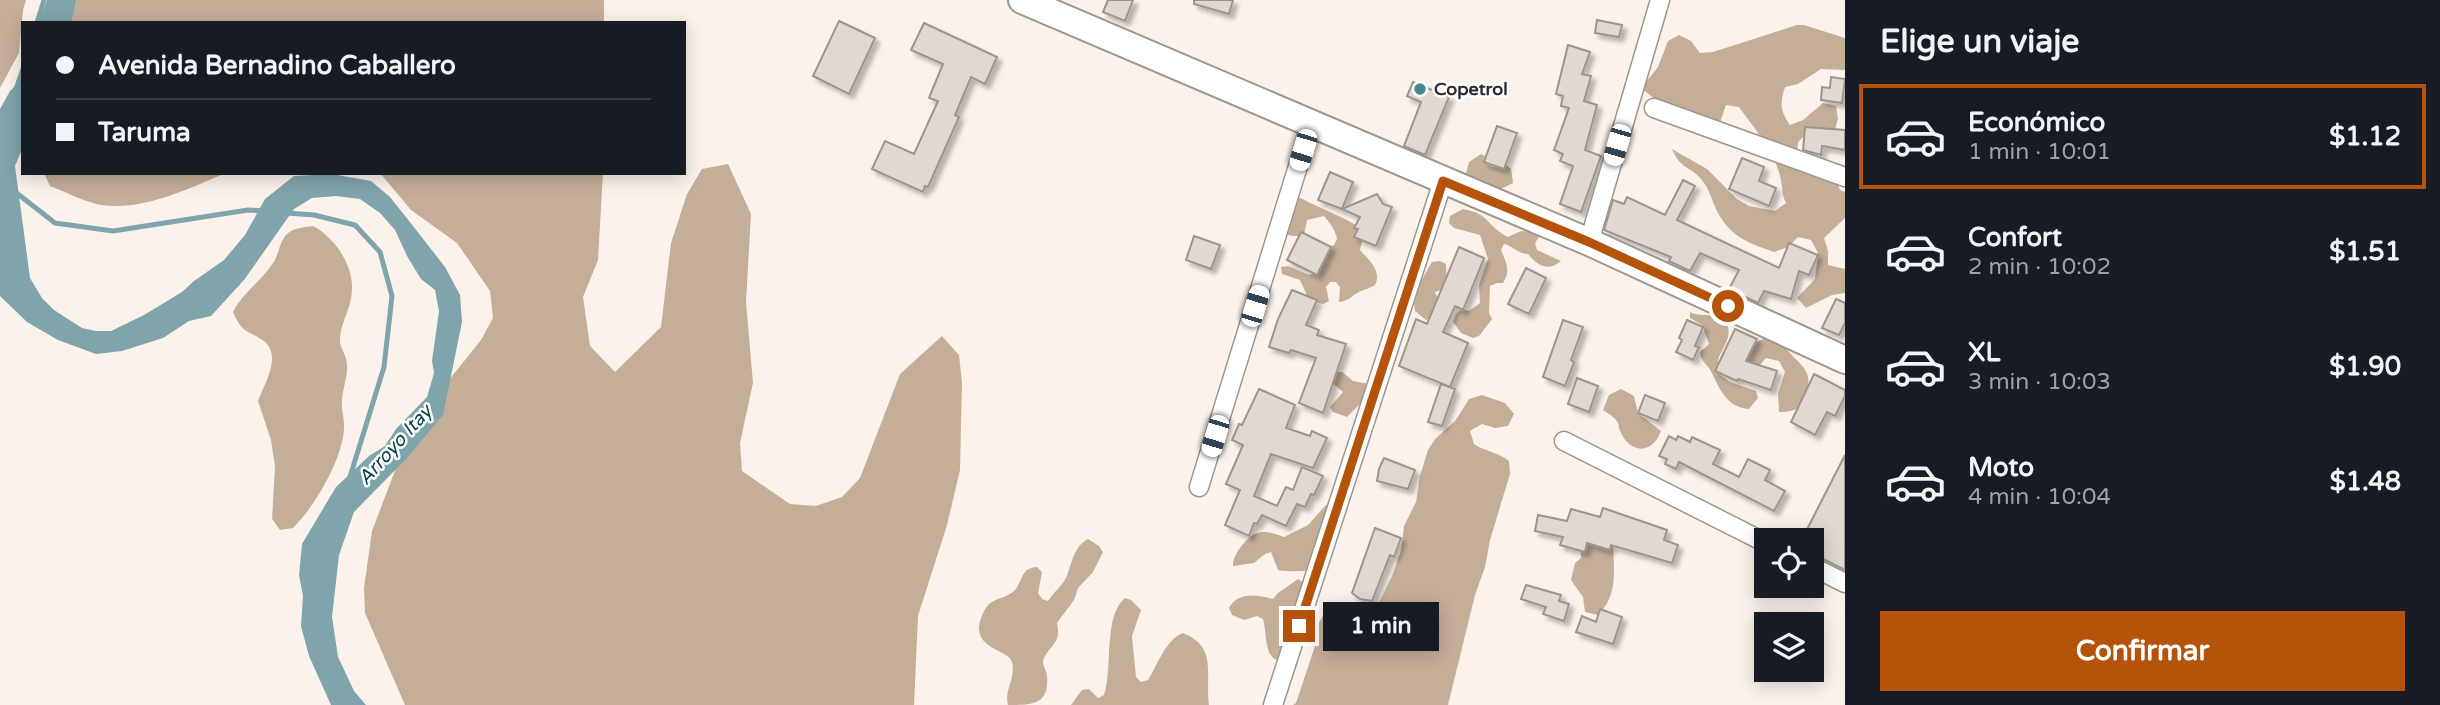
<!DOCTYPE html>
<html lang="es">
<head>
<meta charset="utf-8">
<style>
  :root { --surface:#171b24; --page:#242831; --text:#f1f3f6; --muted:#9ea1a6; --line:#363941; --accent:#b45309 }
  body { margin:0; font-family:"Varela Round",sans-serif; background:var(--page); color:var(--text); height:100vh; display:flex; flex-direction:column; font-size:26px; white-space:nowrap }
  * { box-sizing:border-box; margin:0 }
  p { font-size:23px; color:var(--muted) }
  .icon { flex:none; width:38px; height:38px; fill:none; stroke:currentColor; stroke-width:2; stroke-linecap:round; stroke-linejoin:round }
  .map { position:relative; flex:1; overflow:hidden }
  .details { display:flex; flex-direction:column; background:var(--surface); width:595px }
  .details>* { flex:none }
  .banner { position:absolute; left:21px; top:21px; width:665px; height:154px; border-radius:0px; box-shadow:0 4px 18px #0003; display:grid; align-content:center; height:154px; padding:0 35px; background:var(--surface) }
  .tools { position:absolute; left:1754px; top:528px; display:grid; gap:14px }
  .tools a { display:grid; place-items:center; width:70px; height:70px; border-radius:0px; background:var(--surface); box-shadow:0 4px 18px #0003; font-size:35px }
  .end { position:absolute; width:32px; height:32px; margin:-16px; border:9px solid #b45309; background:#fff; box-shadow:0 0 0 4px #fff }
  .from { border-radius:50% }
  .bubble { position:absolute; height:49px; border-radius:0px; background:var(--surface); box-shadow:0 4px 18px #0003; font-size:23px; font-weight:800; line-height:49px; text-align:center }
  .car { position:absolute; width:21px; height:42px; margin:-21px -10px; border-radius:9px; box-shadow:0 0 5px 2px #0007; background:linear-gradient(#fff 24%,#345 0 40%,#fff 0 76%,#345 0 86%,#fff 0) }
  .banner b { display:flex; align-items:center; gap:24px; height:66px; font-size:26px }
  .banner b+b { border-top:2px solid var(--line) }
  .banner i { width:18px; height:18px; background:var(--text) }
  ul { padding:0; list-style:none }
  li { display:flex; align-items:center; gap:21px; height:105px; margin:0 14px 10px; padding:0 21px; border:4px solid transparent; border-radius:0px }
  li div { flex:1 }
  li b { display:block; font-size:26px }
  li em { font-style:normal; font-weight:800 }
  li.selected { border-color:var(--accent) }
  li>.icon { width:63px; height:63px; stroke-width:1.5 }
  h2 { padding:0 35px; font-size:32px; line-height:84px }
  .cta { display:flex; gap:14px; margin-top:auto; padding:14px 35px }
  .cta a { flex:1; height:80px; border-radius:0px; background:var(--accent); color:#fff; font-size:28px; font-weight:800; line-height:80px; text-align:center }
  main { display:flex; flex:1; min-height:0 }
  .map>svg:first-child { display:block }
  .forest { fill:#c5ae98 }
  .water { fill:#80a4ab }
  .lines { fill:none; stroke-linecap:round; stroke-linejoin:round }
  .stream { stroke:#80a4ab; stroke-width:5 }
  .building { fill:#e1d9d1; stroke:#9c958d; stroke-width:2; filter:url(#shadow) }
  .minor-casing { stroke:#9d968e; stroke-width:21 }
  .primary-casing { stroke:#9d968e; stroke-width:30 }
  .minor { stroke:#fff; stroke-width:18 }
  .primary { stroke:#fff; stroke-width:26 }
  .route { stroke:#b45309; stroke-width:9 }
  .poi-dot { fill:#448a95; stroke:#fff; stroke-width:2.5 }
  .labels { text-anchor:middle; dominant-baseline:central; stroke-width:5; stroke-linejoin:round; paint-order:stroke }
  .poi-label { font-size:18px; font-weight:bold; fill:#2e2b28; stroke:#fff; text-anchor:start }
  .water-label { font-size:19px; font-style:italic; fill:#013d45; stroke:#fff }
</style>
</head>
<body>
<main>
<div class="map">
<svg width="1845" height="705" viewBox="0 0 1845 705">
  <defs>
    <filter id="shadow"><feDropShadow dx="4.5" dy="4.5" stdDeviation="2" flood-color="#0004"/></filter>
  </defs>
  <rect width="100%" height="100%" fill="#fbf3eb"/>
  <!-- forest -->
  <g class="forest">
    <path d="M0,0H26L23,10L19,53L0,88Z"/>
    <path d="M72,0H604V23H64Z"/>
    <path d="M1797,25H1804L1845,38V70L1821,69L1798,84L1785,87C1780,103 1780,111 1790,125L1803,120L1823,103L1836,106L1838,119L1834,133L1808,132L1798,142L1796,170L1809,175L1835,177L1840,190L1845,192V218L1824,238L1828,251V265L1845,269V293L1832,295L1806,308L1797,298L1815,279L1818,253L1811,240L1798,237L1788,247L1774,252C1749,243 1732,238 1718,213C1712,202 1710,189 1701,179C1689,165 1681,170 1672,149L1707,169L1737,199L1749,206L1775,211L1786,203C1781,193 1783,186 1780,176C1774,151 1754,128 1739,107L1726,105L1717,131L1705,137L1667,119L1662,105L1641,88L1658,67L1668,41L1679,35L1691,41L1700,53L1713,52Z"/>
    <path d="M1481,154L1487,157V164L1493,167L1506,165L1511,169L1513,183L1499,190L1464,181L1469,162Z"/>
    <path d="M728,164L751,214L746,302L753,383L740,443L742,471L790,504L816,506L842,497L860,478L900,374L942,336L959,355L962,382L960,470L947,525L918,616L914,705H405L365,613L364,588L372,531L412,426L481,340L493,318L490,291L457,243L411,210L380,173H603L598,260L583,297L590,346L615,372L661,327L671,243L687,194L702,169Z"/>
    <path d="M44,173H226C187,189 144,211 101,205C84,202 66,192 50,186Z"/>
    <path d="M1301,198C1321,210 1346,216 1364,231L1360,250C1369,260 1382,271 1375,285C1369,289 1365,289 1359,292C1351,296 1349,301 1339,302L1340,287L1336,282H1330L1326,287L1329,301L1323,304L1309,300L1300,280L1282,274L1281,267L1288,266L1309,275L1315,273L1327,248L1334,245L1337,239C1336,231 1329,222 1324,216L1307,220L1304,235C1289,238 1283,234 1273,223L1274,209L1278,202Z"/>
    <path d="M1463,209C1491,214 1486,226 1508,237L1521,231L1535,232L1539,237L1535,243L1537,250L1561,261C1548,272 1538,266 1528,254C1518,254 1513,246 1504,244L1501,250C1506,262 1511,271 1503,283H1497L1490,286L1489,313L1492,319L1479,336L1473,338L1461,333L1453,322L1456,314L1462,309L1469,311L1480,303L1479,285L1488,259L1480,235L1454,228L1449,223L1450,216Z"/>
    <path d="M313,226C337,239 357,270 351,298C349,312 340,325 340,339C340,348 344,351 346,359C350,373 342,388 342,402C341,411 345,419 344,429C342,460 315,506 293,528L280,530L272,519L275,466L271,440L258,401C265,382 284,353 261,339C244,329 242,332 233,312C243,292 263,280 275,260C279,252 280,241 287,234C293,228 305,227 313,226Z"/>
    <path d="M1440,261L1446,264L1447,288L1435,292L1438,299L1432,318L1426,320L1415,311L1414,304L1417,288L1432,262Z"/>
    <path d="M1690,312C1699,317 1709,313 1718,317C1738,326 1725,345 1719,357C1717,362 1719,369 1719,374L1730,382L1756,391L1758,398L1749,409C1727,408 1719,388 1711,371C1707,364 1701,362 1700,352L1709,344L1702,325L1690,318Z"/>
    <path d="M1768,338L1782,342C1796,367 1819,366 1803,400C1798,411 1790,412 1779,412L1778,394L1785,372L1779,361L1766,358L1757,368L1745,366C1745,351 1751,341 1768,338Z"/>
    <path d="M1328,372H1342L1353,381L1369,384L1367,397L1347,417L1333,412L1330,407L1343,392L1335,385L1325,383Z"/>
    <path d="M1621,389L1634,396L1638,413L1661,431C1652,455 1630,454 1620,431C1617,424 1621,427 1616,420C1613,416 1607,413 1603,410L1609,395Z"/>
    <path d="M1482,395L1505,403L1514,414L1508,426L1495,428L1482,424L1470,431L1474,444C1486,452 1498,452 1509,461L1510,474L1490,540L1485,567L1475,595L1448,705H1293L1296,703L1317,640V626L1324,614L1334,606C1347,610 1359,608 1373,610L1381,599L1392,576L1401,551L1404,526L1416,502L1420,476L1428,450L1435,439L1455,421L1469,399Z"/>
    <path d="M1326,505L1333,506L1311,570C1307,571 1282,572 1278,570L1271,552L1265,554L1254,563L1233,566C1232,556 1246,538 1255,534C1265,529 1275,534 1284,537L1308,525Z"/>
    <path d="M1579,538L1613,545C1614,572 1618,595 1598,615L1585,612L1583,597L1571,580L1575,563L1581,558V551L1578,545Z"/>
    <path d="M1088,539L1099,546L1103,552L1093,572L1078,588L1074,600L1057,623C1062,645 1049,644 1043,661C1043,667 1047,671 1047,677C1049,705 1032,705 1008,705C1004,690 1016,678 1012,662C1008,650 981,650 979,630C978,623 985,605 992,602C1000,597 1009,597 1016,589C1023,578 1022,568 1037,567L1042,572L1038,593L1042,599L1048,601C1053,593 1062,586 1066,578C1072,564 1073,547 1088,539Z"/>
    <path d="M1298,579L1310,587L1284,662C1262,660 1268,635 1263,619L1257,616L1244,620L1232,615L1229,608C1238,591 1258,595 1273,599L1278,593Z"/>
    <path d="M1125,598L1131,600L1141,610L1132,636L1136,677L1141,682L1148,680C1157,666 1166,639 1183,633C1218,647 1205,675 1209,705H1071L1082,690L1089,689L1098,698L1104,695C1113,669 1103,616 1125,598Z"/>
  </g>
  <!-- water -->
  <g class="water">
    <path d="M47,0H76L71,23H39Z"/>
    <path d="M23,78V147L15,166L30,278L42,298L54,310L82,328L96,331H111L144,315L182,292L194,281L224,260L245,235L265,199L294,176L332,174L371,181L390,197L413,226L445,267L460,295L462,322L443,415L406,459L354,512L339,555L332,617L338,657L354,691L366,705H331L309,656L301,626L303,596L299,575L302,544L336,487L369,456L385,446L396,429L427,397L434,373L432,361L439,311L435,290L421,279L407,256L395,230L380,213L360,199L336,196L312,198L294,209L244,280L211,316L189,321L163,338L122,351L96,354L58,340L27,322L0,296V109L10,91Z"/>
  </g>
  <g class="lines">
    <!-- stream -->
    <g class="stream">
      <path d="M37,23L44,0"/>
      <path d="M16,89L23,69"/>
      <path d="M14,191L55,223L113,231L248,210L264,211"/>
      <path d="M287,213L314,215L355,225L380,252L392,296L384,367L349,480"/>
    </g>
  </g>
  <!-- building -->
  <g class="building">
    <path d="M1108,0H1133L1125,21L1103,12Z"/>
    <path d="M1194,0H1233L1229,14L1194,4Z"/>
    <path d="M1597,20L1622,25L1619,37L1595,33Z"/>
    <path d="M839,21L875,38L849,94L813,76Z"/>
    <path d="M924,23L997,57L985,84L971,77L955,115L959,117L928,187L925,186L923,192L872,169L885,141L914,154L938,101L929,98L943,64L911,50Z"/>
    <path d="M1568,45L1590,52L1582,74L1591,76L1584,101L1597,105L1585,150L1601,156L1581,212L1560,204L1573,166L1560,161L1563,154L1554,150L1569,108L1561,106L1563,96L1556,94Z"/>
    <path d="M1831,77L1845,79L1842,103L1821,100L1822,87L1830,88Z"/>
    <path d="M1413,82L1449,97L1425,155L1404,146L1421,102L1407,96Z"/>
    <path d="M1497,126L1517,133L1504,169L1484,162Z"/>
    <path d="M1805,127L1845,130V150L1822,146L1821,155L1803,150Z"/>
    <path d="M1742,158L1764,167L1759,181L1776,188L1769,206L1729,189Z"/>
    <path d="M1330,172L1353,182L1342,209L1318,200Z"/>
    <path d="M1683,180L1695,186L1677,220L1779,268L1789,243L1818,255L1809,275L1799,271L1791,299L1764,291L1758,303L1729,289L1739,270L1700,253L1690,271L1669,261L1671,257L1604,230L1613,200L1624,204L1627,197L1665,215Z"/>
    <path d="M1377,194L1383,204L1392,207L1376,246L1354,237L1358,229L1354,228L1360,217L1342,209Z"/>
    <path d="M1301,232L1331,247L1317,275L1287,260Z"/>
    <path d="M1194,236L1220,245L1211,269L1186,260Z"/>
    <path d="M1459,247L1484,258L1463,310L1455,306L1443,332L1468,343L1450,387L1399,366L1416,319L1427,324Z"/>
    <path d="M1526,268L1546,278L1529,314L1508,304Z"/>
    <path d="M1292,290L1317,300L1306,325L1319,330L1317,335L1346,344L1323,413L1299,403L1316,358L1291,350L1289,353L1269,347L1278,319Z"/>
    <path d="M1836,299L1845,303V323L1839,335L1822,328Z"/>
    <path d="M1563,320L1583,327L1571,360L1574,362L1565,386L1543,377Z"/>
    <path d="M1687,320L1703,327L1695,346L1699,347L1693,360L1676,352L1682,340L1679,338Z"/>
    <path d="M1735,329L1757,339L1746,361L1777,371L1771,390L1738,379L1737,381L1715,371Z"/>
    <path d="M1814,374L1845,390V396L1835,416L1827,412L1815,435L1791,422Z"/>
    <path d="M1577,378L1598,386L1589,412L1568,404Z"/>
    <path d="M1441,384L1455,389L1442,426L1428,422Z"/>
    <path d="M1259,389L1295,405L1286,428L1310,436L1312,431L1327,438L1313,468L1271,454L1254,496L1277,506L1286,487L1293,490L1302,467L1323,476L1314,495L1311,494L1305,507L1297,504L1286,526L1262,515L1257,524L1254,523L1249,536L1225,525L1240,490L1226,484L1243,445L1232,440L1239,424L1242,425Z"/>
    <path d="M1645,395L1665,403L1658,421L1638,413Z"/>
    <path d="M1669,436L1676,440L1678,436L1690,442L1692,437L1720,450L1713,464L1739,477L1748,459L1770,470L1765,480L1785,491L1774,511L1679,462L1676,469L1665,464L1667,459L1659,456Z"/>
    <path d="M1845,455V570L1811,553V541H1801Z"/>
    <path d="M1384,458L1415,470L1408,489L1377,481L1379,469Z"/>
    <path d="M1603,508L1667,530L1664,540L1678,545L1672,563L1611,545L1610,550L1587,543L1585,552L1560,545L1563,537L1535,531L1538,515L1567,521L1571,509L1600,517Z"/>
    <path d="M1375,528L1401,538L1394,557L1390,555L1372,601L1360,599L1352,593Z"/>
    <path d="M1526,585L1561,595L1559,601L1569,604L1564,621L1543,614L1546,607L1521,599Z"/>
    <path d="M1600,609L1622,617L1613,644L1576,632L1582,616L1596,622Z"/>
  </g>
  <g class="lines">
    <defs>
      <g id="minor">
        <path d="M1654,108L1845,177"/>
        <path d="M1589,242L1660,0"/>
        <path d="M1564,441L1766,543"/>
        <path d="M1199,487L1311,124"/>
        <path d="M1811,566L1845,583"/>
        <path d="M1273,705L1443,181"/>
      </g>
      <path id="primary" d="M1022,0L1589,242L1845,360"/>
    </defs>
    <!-- minor casing -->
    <use href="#minor" class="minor-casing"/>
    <!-- primary casing -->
    <use href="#primary" class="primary-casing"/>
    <!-- minor -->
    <use href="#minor" class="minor"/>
    <!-- primary -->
    <use href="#primary" class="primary"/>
  </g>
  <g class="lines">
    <!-- route -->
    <path class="route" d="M1299,626L1443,181L1589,242L1728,306"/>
  </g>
  <!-- markers -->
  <circle class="poi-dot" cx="1420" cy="89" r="7"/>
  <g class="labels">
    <!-- poi labels -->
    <g class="poi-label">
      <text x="1434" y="89">Copetrol</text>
    </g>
    <!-- water labels -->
    <g class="water-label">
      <text transform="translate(395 445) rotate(-48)">Arroyo Itay</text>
    </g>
  </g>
</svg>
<div class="tools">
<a><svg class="icon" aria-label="locate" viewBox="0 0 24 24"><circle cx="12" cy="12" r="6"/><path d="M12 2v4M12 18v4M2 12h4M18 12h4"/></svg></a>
<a><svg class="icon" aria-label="layers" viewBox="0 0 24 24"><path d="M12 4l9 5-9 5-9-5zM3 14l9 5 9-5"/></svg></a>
</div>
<i class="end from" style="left:1728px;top:306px"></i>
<i class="end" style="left:1299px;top:626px"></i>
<div class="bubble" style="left:1323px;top:602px;width:116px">1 min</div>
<i class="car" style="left:1617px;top:145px;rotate:196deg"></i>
<i class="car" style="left:1303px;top:150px;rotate:197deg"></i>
<i class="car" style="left:1255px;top:306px;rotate:17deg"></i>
<i class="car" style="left:1215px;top:436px;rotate:197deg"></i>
<div class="banner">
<b><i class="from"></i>Avenida Bernadino Caballero</b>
<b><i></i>Taruma</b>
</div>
</div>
<section class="details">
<h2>Elige un viaje</h2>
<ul>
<li class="selected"><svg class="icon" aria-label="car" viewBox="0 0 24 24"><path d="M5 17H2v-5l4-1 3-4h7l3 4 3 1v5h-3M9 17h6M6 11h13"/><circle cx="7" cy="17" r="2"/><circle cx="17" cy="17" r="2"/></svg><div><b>Económico</b><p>1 min · 10:01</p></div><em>$1.12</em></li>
<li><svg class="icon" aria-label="car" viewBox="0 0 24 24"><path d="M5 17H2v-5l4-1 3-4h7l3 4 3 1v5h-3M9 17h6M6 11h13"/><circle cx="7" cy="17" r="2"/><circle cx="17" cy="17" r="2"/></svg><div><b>Confort</b><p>2 min · 10:02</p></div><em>$1.51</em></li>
<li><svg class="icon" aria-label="car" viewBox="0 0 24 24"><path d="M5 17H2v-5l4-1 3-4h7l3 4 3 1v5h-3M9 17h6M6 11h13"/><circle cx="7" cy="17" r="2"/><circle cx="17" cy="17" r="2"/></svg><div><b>XL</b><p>3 min · 10:03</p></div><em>$1.90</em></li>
<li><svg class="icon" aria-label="car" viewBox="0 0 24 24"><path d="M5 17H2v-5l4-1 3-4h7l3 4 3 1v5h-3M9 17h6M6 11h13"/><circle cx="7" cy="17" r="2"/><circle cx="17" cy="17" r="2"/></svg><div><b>Moto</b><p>4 min · 10:04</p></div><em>$1.48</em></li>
</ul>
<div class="cta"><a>Confirmar</a></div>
</section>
</main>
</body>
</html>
